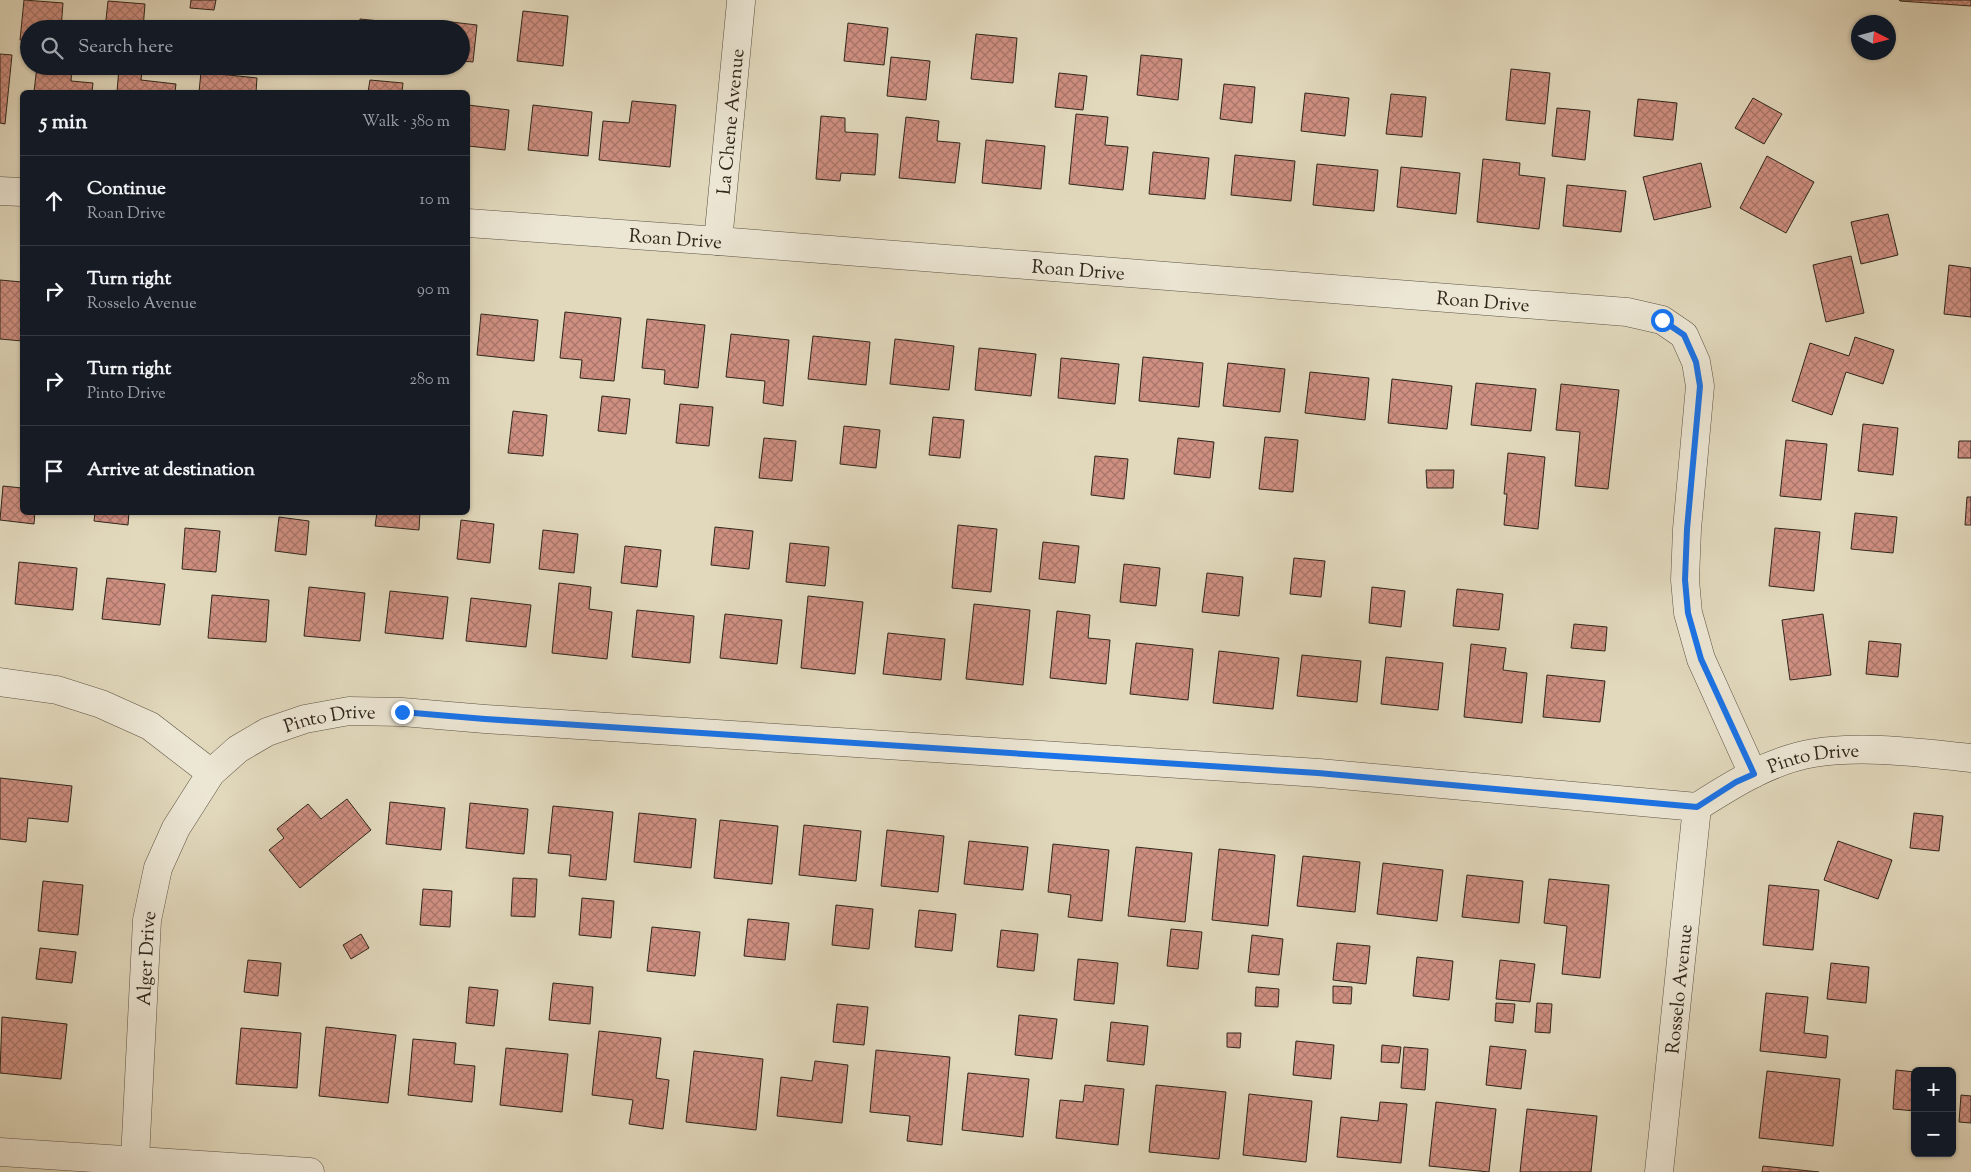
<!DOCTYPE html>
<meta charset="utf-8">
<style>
:root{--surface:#171b24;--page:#20242c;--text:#f1f3f6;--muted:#9ea1a6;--line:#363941}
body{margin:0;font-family:"Sorts Mill Goudy",serif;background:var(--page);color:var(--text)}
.controls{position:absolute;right:15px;bottom:15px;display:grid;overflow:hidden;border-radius:8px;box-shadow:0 1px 4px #0004}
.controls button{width:45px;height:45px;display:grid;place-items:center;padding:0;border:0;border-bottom:1px solid var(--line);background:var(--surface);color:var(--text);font:25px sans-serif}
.compass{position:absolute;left:1851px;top:15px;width:45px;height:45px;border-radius:50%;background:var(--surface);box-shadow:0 1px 4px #0004;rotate:96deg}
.stop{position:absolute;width:15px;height:15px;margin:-11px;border:4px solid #1a73e8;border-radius:50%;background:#fff}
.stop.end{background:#1a73e8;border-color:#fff;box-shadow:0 1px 5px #0008}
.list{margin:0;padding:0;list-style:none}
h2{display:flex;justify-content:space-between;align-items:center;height:65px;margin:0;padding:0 20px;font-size:21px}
h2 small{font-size:16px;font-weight:400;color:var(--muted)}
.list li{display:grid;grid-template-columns:32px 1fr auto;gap:15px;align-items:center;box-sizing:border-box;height:90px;padding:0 20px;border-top:1px solid var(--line)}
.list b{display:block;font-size:19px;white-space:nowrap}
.list p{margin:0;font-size:16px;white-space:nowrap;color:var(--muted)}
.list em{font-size:16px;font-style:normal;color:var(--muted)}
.icon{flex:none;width:28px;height:28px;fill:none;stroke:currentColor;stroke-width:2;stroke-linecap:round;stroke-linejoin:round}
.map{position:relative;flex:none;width:1971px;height:1172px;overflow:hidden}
.search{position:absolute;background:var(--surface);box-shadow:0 1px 4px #0004;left:20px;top:20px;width:450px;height:55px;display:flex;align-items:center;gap:12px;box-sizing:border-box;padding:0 18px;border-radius:28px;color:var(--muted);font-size:19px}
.panel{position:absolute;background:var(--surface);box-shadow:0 1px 4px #0004;left:20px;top:90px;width:450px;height:425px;border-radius:8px}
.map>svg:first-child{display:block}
</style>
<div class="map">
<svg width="1971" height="1172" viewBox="0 0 1971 1172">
<defs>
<pattern id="building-cross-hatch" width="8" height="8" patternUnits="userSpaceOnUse" patternTransform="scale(1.25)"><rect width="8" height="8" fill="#cf8f81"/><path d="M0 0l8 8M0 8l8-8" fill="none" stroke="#a87569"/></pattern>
</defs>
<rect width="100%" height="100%" fill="#e2d9bd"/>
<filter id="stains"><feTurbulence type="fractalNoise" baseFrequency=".004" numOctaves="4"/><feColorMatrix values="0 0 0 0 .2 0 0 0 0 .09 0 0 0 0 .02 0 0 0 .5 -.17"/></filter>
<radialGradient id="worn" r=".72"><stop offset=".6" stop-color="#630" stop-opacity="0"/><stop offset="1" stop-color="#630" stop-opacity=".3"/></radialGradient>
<path fill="url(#building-cross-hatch)" stroke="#2f261b" d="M24 0 63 3 61 29H29V41L20 40Z
M191 0H216L214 10 190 8Z
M1899 0H1971V6L1900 1Z
M108 1 145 4 143 29H105Z
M523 11 568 16 563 66 517 61Z
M360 19 390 22 389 29H359Z
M443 21 477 25 473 62 461 61V29H442Z
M848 23 888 28 884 65 844 61Z
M976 34 1017 38 1013 83 971 79Z
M0 54 12 55 5 124 0 123Z
M1141 55 1182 59 1178 100 1137 95Z
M891 57 930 61 926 100 887 96Z
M37 66H72L71 81 93 83 92 92H34Z
M119 68 142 70 141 80 176 84 175 92H117Z
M1511 69 1550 73 1545 124 1506 120Z
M201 72 257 78 256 92H199Z
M1059 73 1087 76 1083 110 1055 107Z
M370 80 403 83 402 92H368Z
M1224 84 1255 87 1252 123 1220 119Z
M1305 93 1349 98 1345 136 1301 131Z
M1391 94 1426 97 1422 137 1386 134Z
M1753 98 1782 114 1764 144 1735 128Z
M1638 99 1677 103 1673 140 1634 136Z
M632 101 676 105 670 167 599 160 603 121 629 123Z
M468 105 509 110 505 150 468 146Z
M533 105 592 112 588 156 528 150Z
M1557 108 1590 111 1585 160 1552 156Z
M1076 114 1108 117 1105 145 1128 147 1123 190 1069 184Z
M821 116 845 118V132L878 134 875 175 841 173 840 181 816 179Z
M906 117 939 121 937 141 960 143 955 183 899 178Z
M986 140 1045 146 1041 189 982 183Z
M1153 152 1209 158 1205 199 1149 194Z
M1235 155 1295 161 1291 201 1231 195Z
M1767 156 1814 182 1786 233 1740 208Z
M1483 159 1520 163 1519 175 1545 178 1539 229 1477 222Z
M1701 163 1711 207 1654 220 1643 177Z
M1317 164 1378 170 1374 211 1313 205Z
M1401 167 1460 173 1456 214 1397 207Z
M1567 185 1626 191 1621 232 1563 226Z
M1888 214 1898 255 1861 264 1851 222Z
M1851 256 1864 313 1826 322 1813 265Z
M1949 265 1971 268V317L1944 314Z
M0 280 22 282V341L0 339Z
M565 312 621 318 614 381 580 378 582 360 560 358Z
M481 314 538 320 534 361 477 355Z
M647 319 705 325 698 388 664 384 665 370 642 368Z
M731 334 789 340 783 406 763 403 765 381 726 377Z
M813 336 870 342 866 385 808 379Z
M1855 337 1894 350 1883 384 1846 372 1832 415 1792 401 1810 343 1849 356Z
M895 339 954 346 949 390 890 384Z
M979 348 1036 354 1031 396 975 390Z
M1143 357 1203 363 1199 407 1139 401Z
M1061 358 1119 364 1115 404 1058 398Z
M1228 363 1285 369 1280 412 1223 406Z
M1310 372 1369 378 1365 420 1305 413Z
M1392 379 1452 386 1447 429 1388 423Z
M1476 383 1536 389 1531 431 1471 425Z
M1561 384 1619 390 1608 489 1575 486 1580 432 1556 430Z
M602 396 630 399 626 434 598 431Z
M680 404 713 407 709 446 676 443Z
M513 411 547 415 543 456 508 453Z
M933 417 964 420 960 458 929 455Z
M1863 424 1898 428 1893 475 1858 471Z
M844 426 880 430 876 468 840 464Z
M1265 437 1298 440 1293 492 1259 489Z
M764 438 796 441 792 481 759 478Z
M1178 438 1214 442 1210 478 1174 474Z
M1786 440 1827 444 1821 500 1780 496Z
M1959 441H1971V458H1958Z
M1508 453 1545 457 1538 529 1504 525 1507 494H1504Z
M1095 456 1128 459 1124 499 1091 495Z
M1426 470H1454L1453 488H1427Z
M3 486 22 488V512H35L34 524 0 520Z
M1967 497H1971V525H1965Z
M95 512H129L128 525 94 521Z
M377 512H420L419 530 375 526Z
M1855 513 1897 517 1893 553 1851 549Z
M279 517 309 521 306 555 275 551Z
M461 520 494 524 490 563 457 559Z
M958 525 997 529 991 592 952 588Z
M715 527 753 531 749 569 711 565Z
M185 528 220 531 216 572 182 569Z
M1775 528 1820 532 1814 591 1769 586Z
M543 530 578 534 574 573 539 569Z
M1043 542 1079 546 1075 583 1039 579Z
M790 543 829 547 825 586 786 582Z
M625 546 661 550 657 587 621 583Z
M1294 558 1325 561 1321 597 1290 594Z
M19 562 77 568 73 610 15 604Z
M1124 564 1160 568 1156 606 1120 602Z
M1207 573 1243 577 1239 616 1202 612Z
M107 578 165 584 160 625 102 619Z
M559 583 591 587 589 609 612 612 607 659 552 653Z
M309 587 365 593 360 641 304 636Z
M1372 587 1405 591 1401 627 1369 623Z
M1457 589 1503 594 1499 630 1453 626Z
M390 591 448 597 443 639 385 633Z
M212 595 269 600 266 642 208 638Z
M808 596 863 602 855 674 801 668Z
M471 598 531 605 526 647 466 641Z
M974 604 1030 610 1023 685 966 679Z
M637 610 694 616 690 663 632 657Z
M1057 611 1090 615 1088 638 1110 640 1106 684 1050 678Z
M725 614 782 620 777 664 720 658Z
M1823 614 1831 675 1790 680 1782 620Z
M1574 624 1607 627 1605 651 1571 648Z
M888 633 945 639 941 680 883 674Z
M1869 641 1901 644 1898 677 1866 674Z
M1136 643 1193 649 1188 700 1130 694Z
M1471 644 1506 648 1503 670 1527 673 1522 723 1464 717Z
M1219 651 1279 658 1273 709 1213 703Z
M1302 655 1361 661 1357 702 1297 696Z
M1386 657 1443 663 1438 710 1381 704Z
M1547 675 1605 681 1600 722 1543 717Z
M0 778 72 786 68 822 28 818 26 842 0 839Z
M347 799 371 830 300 888 269 850 284 838 277 829 308 804 321 819Z
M390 802 445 808 441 850 386 844Z
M470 803 528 809 524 854 466 848Z
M553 806 613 812 606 880 569 876 571 855 548 853Z
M639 813 696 819 691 868 634 862Z
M1914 813 1943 816 1939 851 1910 848Z
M720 820 778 826 772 884 714 878Z
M804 825 861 831 856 881 799 875Z
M887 830 944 836 938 892 881 886Z
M969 841 1028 847 1023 890 964 884Z
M1838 841 1892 860 1878 899 1824 880Z
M1053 844 1109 850 1102 921 1068 917 1071 895 1048 892Z
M1136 847 1192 853 1185 922 1128 916Z
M1219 849 1275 855 1268 926 1212 920Z
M1303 856 1360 862 1355 912 1297 906Z
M1383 863 1443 870 1437 921 1377 914Z
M1467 875 1523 881 1519 923 1462 917Z
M513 878 537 879 535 917 511 916Z
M1549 879 1609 885 1600 978 1562 974 1567 926 1544 923Z
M43 881 83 885 78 935 38 931Z
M1769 885 1819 890 1813 950 1763 945Z
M423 889 452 891 450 927 420 925Z
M582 898 614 901 611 938 579 935Z
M836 905 873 909 869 949 832 945Z
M919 910 956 914 952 951 915 947Z
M748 919 789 923 785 960 744 956Z
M652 927 700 932 695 976 647 971Z
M1171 929 1202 932 1198 969 1167 966Z
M1001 930 1038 934 1034 971 997 967Z
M361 934 369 948 351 959 343 945Z
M1252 935 1283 939 1279 975 1248 972Z
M1337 943 1370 946 1366 984 1333 980Z
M40 948 76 952 72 983 36 979Z
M1417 957 1453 961 1449 1000 1413 996Z
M1078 959 1118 963 1114 1004 1074 1000Z
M248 960 281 963 278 996 244 992Z
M1500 960 1535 964 1530 1002 1496 999Z
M1831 963 1869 967 1866 1003 1827 999Z
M553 983 593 987 590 1024 549 1020Z
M1333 986 1352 987 1351 1004 1333 1003Z
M469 987 498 990 494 1026 466 1023Z
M1256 987 1279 989 1278 1007 1255 1006Z
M1766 993 1808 997 1804 1033 1828 1036 1826 1058 1760 1051Z
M1496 1003 1515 1004 1513 1023 1495 1021Z
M1537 1003 1552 1004 1550 1033 1535 1032Z
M837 1004 868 1007 864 1045 833 1042Z
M1019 1015 1057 1019 1052 1059 1015 1055Z
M2 1017 67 1024 61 1079 0 1073Z
M1111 1022 1148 1026 1144 1065 1107 1061Z
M326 1027 396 1035 388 1103 319 1096Z
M241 1028 301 1033 297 1088 236 1084Z
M599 1031 661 1038 656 1078 669 1080 663 1129 629 1124 633 1100 592 1095Z
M1227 1033H1241L1240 1048 1227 1047Z
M413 1039 456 1043 454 1064 475 1066 472 1102 408 1095Z
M1296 1041 1334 1045 1331 1079 1293 1075Z
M1382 1045 1401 1047 1399 1063 1381 1062Z
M1490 1046 1526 1050 1521 1089 1486 1085Z
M1404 1047 1428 1049 1425 1090 1401 1088Z
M506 1048 568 1054 562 1112 500 1105Z
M876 1050 950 1057 942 1145 907 1141 910 1116 870 1112Z
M694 1051 763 1059 756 1130 686 1122Z
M815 1061 848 1065 842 1123 777 1116 781 1077 812 1081Z
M1896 1070 1915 1072V1111L1893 1109Z
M1767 1071 1840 1079 1833 1146 1759 1138Z
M968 1073 1029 1079 1023 1137 962 1130Z
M1085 1085 1124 1089 1118 1145 1056 1138 1060 1100 1083 1102Z
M1156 1085 1226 1092 1219 1159 1149 1152Z
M1249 1094 1312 1101 1306 1162 1243 1155Z
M1961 1095 1971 1096V1123L1959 1122Z
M1380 1102 1407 1104 1401 1163 1337 1157 1341 1117 1378 1121Z
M1436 1102 1496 1109 1489 1172 1429 1166Z
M1527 1109 1597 1116 1591 1172H1520Z
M1763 1166 1819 1172H1762Z"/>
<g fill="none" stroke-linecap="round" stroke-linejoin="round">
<g stroke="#5c5344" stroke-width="29">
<g id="minor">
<path d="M0 191 22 192"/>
<path id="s1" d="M468 223 718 241 1627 312 1662 320 1684 335 1696 362 1700 386 1687 529 1685 580 1688 613 1701 659 1753 774"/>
<path id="s2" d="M718 241 741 2"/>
<path d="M0 682 57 690 101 704 150 726 211 773"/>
<path d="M0 1152 310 1172"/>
<path id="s3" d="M135 1159 147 920 158 868 176 828 211 773 238 749 267 732 305 719 349 711 402 712 485 719 1319 773 1697 807C1733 784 1771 760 1814 753 1866 745 1920 753 1971 758"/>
<path id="s4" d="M1659 1172 1697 807"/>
</g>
</g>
<use href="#minor" stroke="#ece6d4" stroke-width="28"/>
</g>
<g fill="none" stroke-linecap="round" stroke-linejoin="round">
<path stroke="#1a73e8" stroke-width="6" d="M402 712 485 719 1318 773 1697 807 1736 782 1754 774 1701 659 1688 613 1685 580 1687 529 1700 386 1696 362 1684 335 1662 320"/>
</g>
<g text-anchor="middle" stroke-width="5" stroke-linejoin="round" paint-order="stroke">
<g font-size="19" fill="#2f261b" stroke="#ece6d4">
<text dy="7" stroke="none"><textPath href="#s2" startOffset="120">La Chene Avenue</textPath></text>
<text dy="7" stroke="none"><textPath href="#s1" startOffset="208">Roan Drive</textPath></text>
<text dy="7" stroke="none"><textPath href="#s1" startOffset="612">Roan Drive</textPath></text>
<text dy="7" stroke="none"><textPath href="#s1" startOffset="1018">Roan Drive</textPath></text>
<text dy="7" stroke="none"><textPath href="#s3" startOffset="536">Pinto Drive</textPath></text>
<text dy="7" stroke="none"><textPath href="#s3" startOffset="2036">Pinto Drive</textPath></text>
<text dy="7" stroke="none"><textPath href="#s3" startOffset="201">Alger Drive</textPath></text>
<text dy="7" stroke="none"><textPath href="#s4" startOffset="184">Rosselo Avenue</textPath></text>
</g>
</g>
<rect width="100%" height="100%" filter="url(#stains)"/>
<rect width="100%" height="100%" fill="url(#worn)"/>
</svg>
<div class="controls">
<button>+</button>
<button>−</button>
</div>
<svg class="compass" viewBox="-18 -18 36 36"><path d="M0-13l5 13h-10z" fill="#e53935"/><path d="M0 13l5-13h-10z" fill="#9ea1a6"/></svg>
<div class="stop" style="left:1662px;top:320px"></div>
<div class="stop end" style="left:402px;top:712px"></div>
<div class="search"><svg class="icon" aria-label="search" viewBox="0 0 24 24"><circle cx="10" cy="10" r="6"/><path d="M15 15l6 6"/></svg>Search here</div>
<section class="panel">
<h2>5 min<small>Walk · 380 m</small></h2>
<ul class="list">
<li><svg class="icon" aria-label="ahead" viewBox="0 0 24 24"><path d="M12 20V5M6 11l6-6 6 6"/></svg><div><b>Continue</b><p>Roan Drive</p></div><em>10 m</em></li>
<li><svg class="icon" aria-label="right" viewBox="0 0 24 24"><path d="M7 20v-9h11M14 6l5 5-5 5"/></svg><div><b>Turn right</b><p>Rosselo Avenue</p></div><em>90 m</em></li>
<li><svg class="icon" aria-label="right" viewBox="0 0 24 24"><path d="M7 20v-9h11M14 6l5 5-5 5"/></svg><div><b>Turn right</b><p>Pinto Drive</p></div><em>280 m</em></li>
<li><svg class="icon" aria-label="arrive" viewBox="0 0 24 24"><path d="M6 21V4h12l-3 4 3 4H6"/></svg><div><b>Arrive at destination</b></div></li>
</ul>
</section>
</div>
